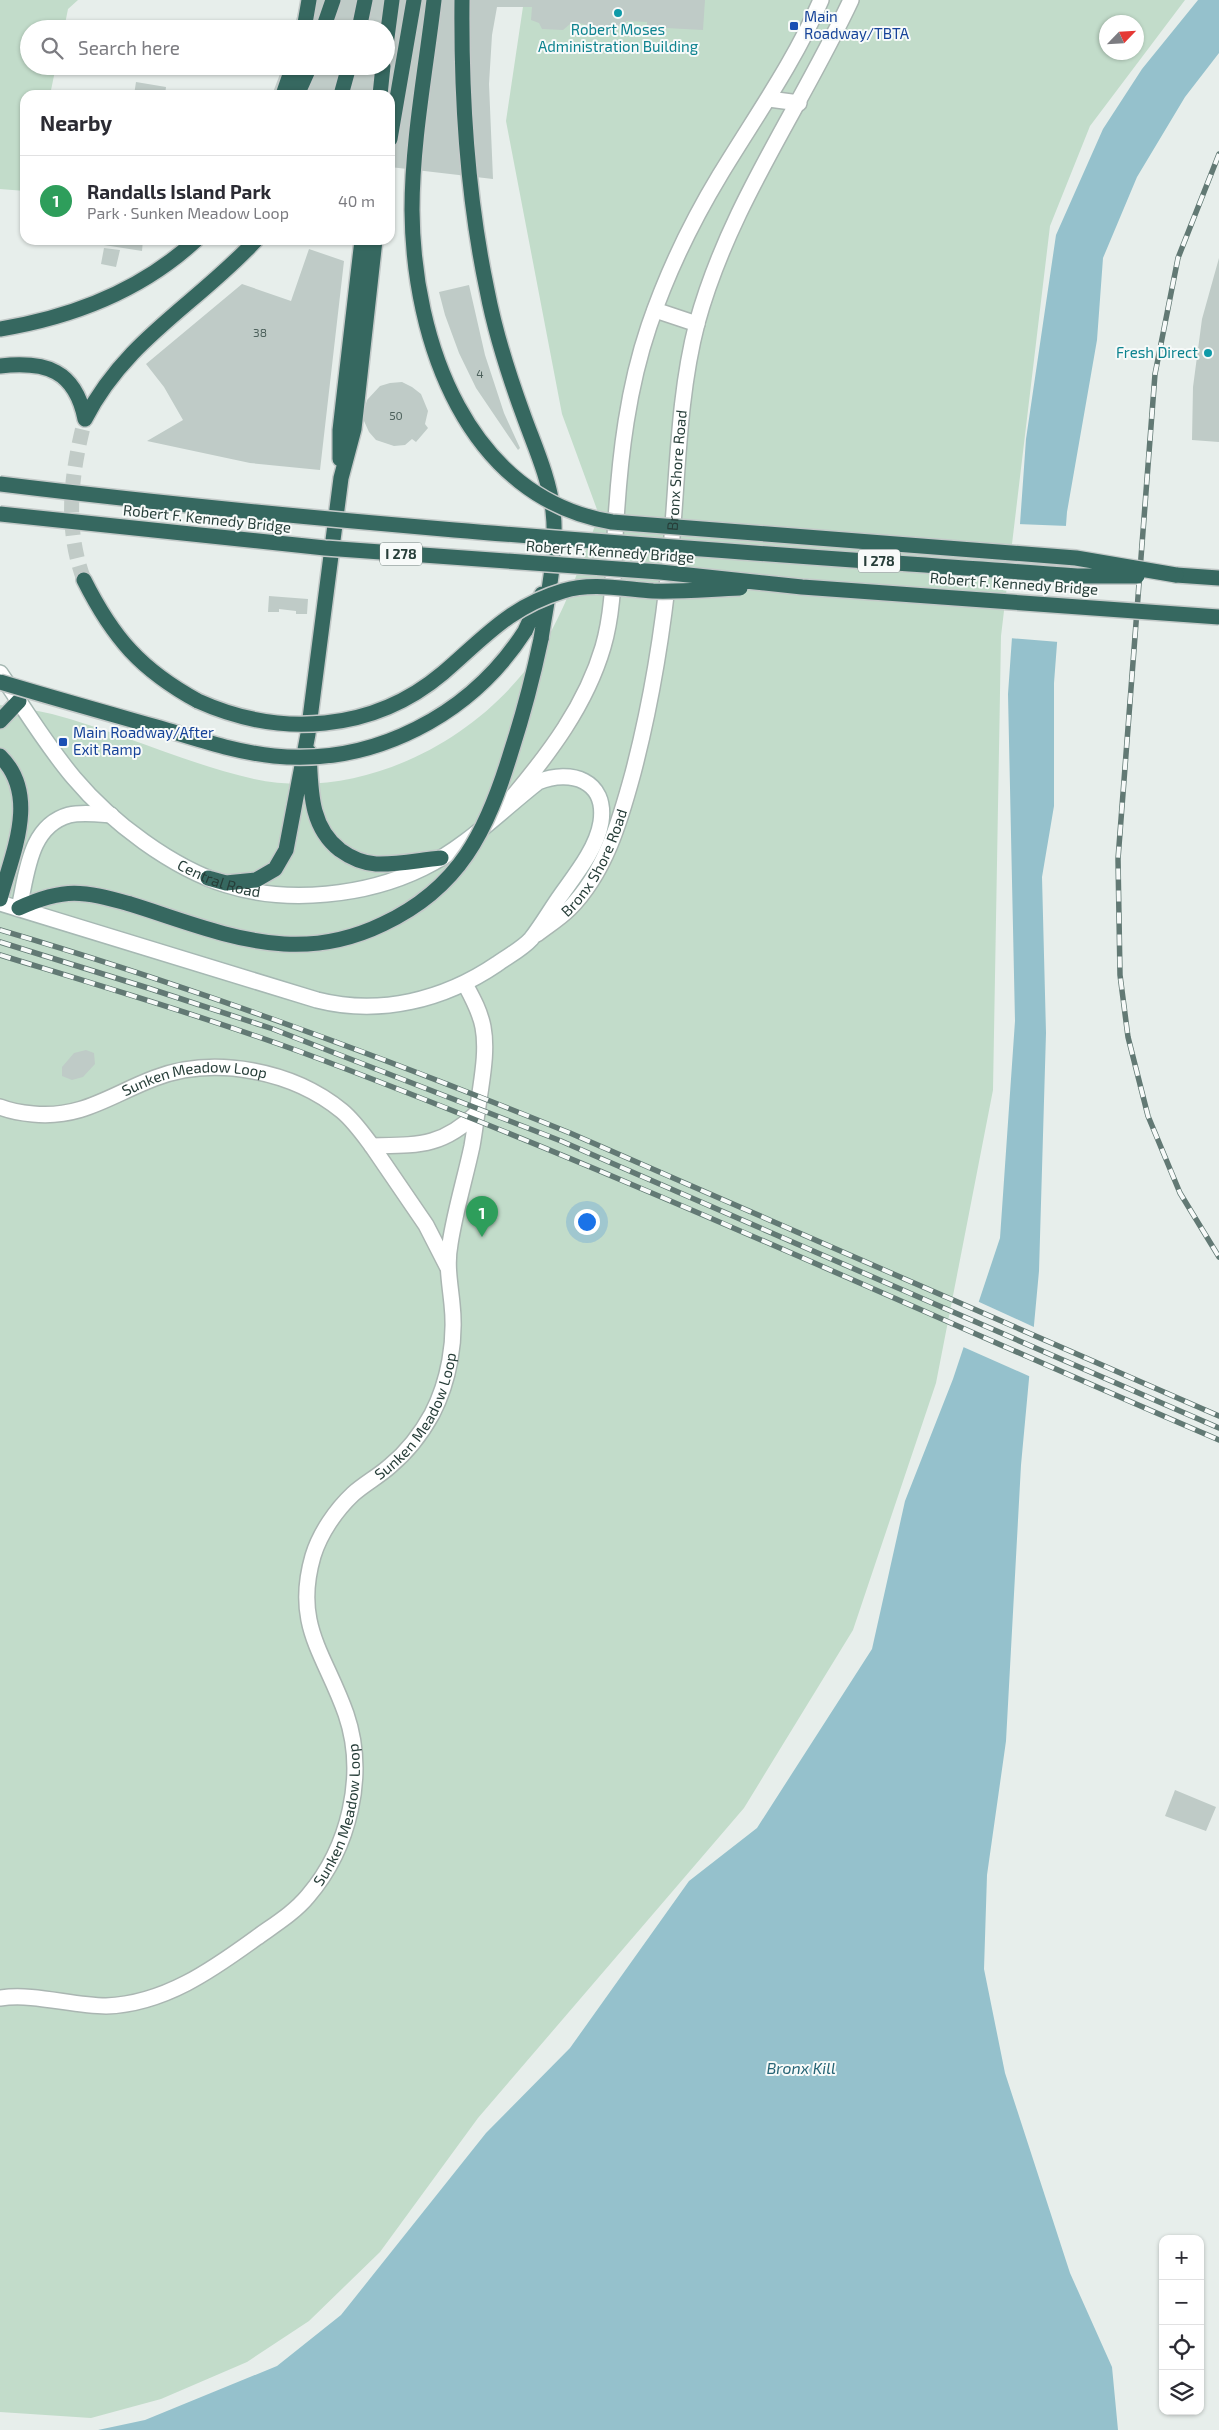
<!DOCTYPE html>
<meta charset="utf-8">
<style>
:root{--surface:#fff;--page:#f2f2f3;--text:#2b2b33;--muted:#7c7c81;--line:#e1e1e2;--accent:#7e594e}
body{margin:0;font-family:"Exo 2",sans-serif;background:var(--page);color:var(--text)}
.controls{position:absolute;right:15px;bottom:15px;display:grid;overflow:hidden;border-radius:10px;box-shadow:0 1px 4px #0004}
.controls button{width:45px;height:45px;display:grid;place-items:center;padding:0;border:0;border-bottom:1px solid var(--line);background:var(--surface);color:var(--text);font:25px sans-serif}
.compass{position:absolute;left:1099px;top:15px;width:45px;height:45px;border-radius:50%;background:var(--surface);box-shadow:0 1px 4px #0004;rotate:65deg}
.you{position:absolute;left:586px;top:1221px;width:18px;height:18px;margin:-12px;border:4px solid #fff;border-radius:50%;background:#1a73e8;box-shadow:0 0 0 8px #1a73e833}
.badge{display:grid;place-items:center;width:32px;height:32px;border-radius:50%;background:var(--accent);color:#fff;font-size:16px;font-weight:700}
.pin{position:absolute;translate:-50% -41px;filter:drop-shadow(0 1px 2px #0008)}
.pin::after{content:'';position:absolute;top:26px;width:18px;height:15px;background:inherit;clip-path:polygon(0 0,100% 0,50% 100%)}
.list{margin:0;padding:0;list-style:none}
h2{display:flex;justify-content:space-between;align-items:center;height:65px;margin:0;padding:0 20px;font-size:21px}
h2 small{font-size:16px;font-weight:400;color:var(--muted)}
.list li{display:grid;grid-template-columns:32px 1fr auto;gap:15px;align-items:center;box-sizing:border-box;height:90px;padding:0 20px;border-top:1px solid var(--line)}
.list b{display:block;font-size:19px;white-space:nowrap}
.list p{margin:0;font-size:16px;white-space:nowrap;color:var(--muted)}
.list em{font-size:16px;font-style:normal;color:var(--muted)}
.icon{flex:none;width:28px;height:28px;fill:none;stroke:currentColor;stroke-width:2;stroke-linecap:round;stroke-linejoin:round}
.map{position:relative;flex:none;width:1219px;height:2430px;overflow:hidden}
.search{position:absolute;background:var(--surface);box-shadow:0 1px 4px #0004;left:20px;top:20px;width:375px;height:55px;display:flex;align-items:center;gap:12px;box-sizing:border-box;padding:0 18px;border-radius:28px;color:var(--muted);font-size:19px}
.panel{position:absolute;background:var(--surface);box-shadow:0 1px 4px #0004;left:20px;top:90px;width:375px;height:155px;border-radius:15px}
.map>svg:first-child{display:block}
</style>
<div class="map">
<svg width="1219" height="2430" viewBox="0 0 1219 2430">
<rect width="100%" height="100%" fill="#e7eeeb"/>
<path fill="#c2dcca" fill-rule="evenodd" d="M0 0H78L68 9 64 29H29V66H56L50 95H25V191L0 189Z
M524 0H1185L1090 126 1050 226 1001 636 993 1090 936 1383 853 1630 744 1808 478 2118 380 2252 309 2321 247 2362 161 2399 91 2418 0 2412V705C17 708 35 710 52 714 120 732 184 763 254 779 361 802 479 741 538 653 566 611 581 562 599 515L562 414 506 121ZM1106 22H1136V52H1106Z"/>
<path fill="#95c1cc" d="M1198 0H1219V53L1185 97 1137 177 1103 258 1097 340 1067 512 1054 683V806L1042 877 1046 1033 1039 1271 1021 1465 1006 1741 987 1875 984 1969 1005 2073 1070 2273 1112 2367 1118 2430H98L145 2420 277 2366 341 2315 486 2133 570 2048 689 1881 757 1828 872 1649 905 1501 953 1379 1000 1238 1015 1021 1008 694 1026 439 1056 235 1103 129 1142 69Z"/>
<path fill="#e7eeeb" d="M1017 524 1068 526 1059 642 1009 638Z
M977 1301 1036 1328 1031 1377 961 1346Z"/>
<path fill="#bfcbc7" d="M301 0H705L703 30 647 27V22L626 21V25L619 26 614 33 593 31 587 25 579 23 570 24 563 30 542 29 539 23 531 20 532 7H497L492 35 489 84 493 179 390 167V95H272L283 66H386V29H294Z
M136 82 166 87 165 95H134Z
M105 240H143L142 251 104 245Z
M104 248 120 250 116 267 101 264Z
M309 249 344 261 320 470 250 463 147 441 183 420 164 387 146 364 242 284 291 301Z
M1219 258V442L1192 440 1193 387 1202 319Z
M469 285 485 355 504 413 520 448 518 450 476 388 459 353 445 315 439 292Z
M402 382 412 387 421 394 428 411 425 424 428 428 416 442 412 439 405 445 394 446 376 440 369 432 364 421V410L367 400 380 386 390 383Z
M269 596 308 599 307 614H296V611L279 609V612H268Z
M86 1050 94 1053 95 1064 83 1077 72 1080 62 1076V1067L74 1053Z
M1175 1790 1216 1807 1206 1831 1165 1816Z"/>
<g fill="none" stroke-linecap="round" stroke-linejoin="round">
<path stroke="#c1cbc7" stroke-width="15" stroke-dasharray="15 8" stroke-linecap="butt" d="M84 580C64 527 71 474 85 419"/>
<g stroke="#aab6b2" stroke-width="18">
<g id="street">
<path d="M769 99 799 103"/>
<path d="M655 310 697 324"/>
<path d="M510 800C549 754 586 705 603 647 615 606 613 561 616 520 620 454 628 388 649 326 667 273 691 223 720 175 755 117 794 63 821 0"/>
<path id="s1" d="M537 934C547 926 559 919 569 909 605 873 620 821 633 773 651 704 663 631 670 559 678 481 677 400 697 323 729 206 800 109 851 0"/>
<path id="s2" d="M0 1107C10 1111 22 1113 33 1114 82 1119 112 1094 155 1078 215 1055 293 1071 342 1111 354 1121 363 1134 372 1146 418 1145 442 1147 477 1113"/>
<path d="M372 1146 426 1225 447 1266"/>
<path id="s3" d="M0 1998C36 1993 71 2006 106 2006 164 2004 212 1970 256 1938 274 1925 294 1913 308 1896 349 1848 367 1775 346 1714 325 1654 293 1625 313 1556 320 1533 336 1510 353 1494 364 1484 379 1476 390 1466 407 1452 421 1434 432 1414 449 1381 456 1341 452 1304 450 1283 446 1265 450 1244 455 1211 465 1179 472 1146 475 1129 477 1111 480 1093 483 1072 487 1048 483 1027 480 1011 472 997 465 984"/>
</g>
</g>
<g stroke="#a6b8b3" stroke-width="18">
<g id="secondary">
<path id="s4" d="M0 673C24 708 46 745 74 778 111 822 172 868 227 885 288 904 366 896 423 868 466 847 501 811 538 782 571 769 607 780 601 822 597 848 576 874 561 895 551 909 542 925 531 939 522 949 508 956 497 964 444 1000 380 1016 317 1000L0 903"/>
<path d="M19 908C27 874 29 826 69 815 82 812 98 814 111 815"/>
</g>
</g>
<g stroke="#c3c9c8" stroke-width="18">
<path id="highway" d="M462 0C461 97 467 195 487 290 495 332 508 373 523 414 534 445 549 477 553 511 558 553 547 598 541 639
M304 29 309 0
M323 29 333 0
M359 29 365 0
M386 45 392 0
M283 95 293 66
M297 95 310 66
M341 95 349 66
M380 95 383 66
M390 139 414 0
M0 329C73 317 141 291 196 240
M0 366C46 361 75 370 85 419
M85 419C126 339 197 304 256 240
M340 459V430L362 240
M1176 575 1219 578
M84 580C113 638 141 670 198 701
M525 631 542 594
M0 721 19 701
M309 752C311 788 309 826 340 850 351 858 362 863 376 864 397 865 419 860 441 858
M0 756C40 795 12 854 0 899
M208 878 226 883 256 880 275 869 286 850 308 734 341 478 354 429 375 240
M19 908C65 887 83 891 130 904"/>
</g>
<use href="#street" stroke="#fff" stroke-width="15"/>
<use href="#secondary" stroke="#fff" stroke-width="15"/>
<use href="#highway" stroke="#366860" stroke-width="15"/>
<g stroke="#627974" stroke-width="5.5">
<path id="rail" d="M1219 154 1178 258 1155 374 1118 859 1120 975 1128 1037 1148 1116 1180 1193 1219 1257
M0 930C194 987 383 1057 570 1133L1219 1416
M0 942 148 988 273 1029 561 1141 1219 1428
M0 955C101 986 202 1016 301 1052 612 1168 914 1309 1219 1440"/>
</g>
<use href="#rail" stroke="#f7faf9" stroke-width="4" stroke-dasharray="11" stroke-linecap="butt"/>
<g stroke="#c3c9c8" stroke-width="18" stroke-linecap="butt">
<path id="highway-bridge" d="M434 0C426 68 412 142 412 210 413 341 467 498 612 522L1076 558 1176 575
M0 484C358 528 718 550 1077 576H1137
M0 514 325 548 660 572 802 587 1219 617
M0 682C53 698 107 713 160 728 197 739 235 752 274 756 374 766 471 715 525 631
M198 701C280 738 373 732 443 673 484 638 509 607 563 591 592 582 623 589 653 591 682 592 711 589 740 588
M130 904C179 919 232 941 284 944 318 946 352 939 383 924 460 888 487 831 511 752 523 715 533 677 541 639"/>
</g>
<use href="#highway-bridge" stroke="#366860" stroke-width="15"/>
</g>
<g fill="#0f9aa8" stroke="#f7faf9" stroke-width="2">
<circle cx="618" cy="13" r="5"/>
<circle cx="1208" cy="353" r="5"/>
</g>
<g fill="#1a4fb4" stroke="#f7faf9" stroke-width="2">
<rect x="789" y="21" width="10" height="10" rx="2.5"/>
<rect x="58" y="737" width="10" height="10" rx="2.5"/>
</g>
<g text-anchor="middle" stroke-width="4" stroke-linejoin="round" paint-order="stroke">
<g font-size="12" fill="#4d615c">
<text x="260" y="337">38</text>
<text x="480" y="378">4</text>
<text x="396" y="420">50</text>
</g>
<g fill="#f7faf9" stroke="#657673" stroke-width="1">
<rect x="380" y="542.5" width="42" height="23" rx="4"/>
<rect x="858" y="549.5" width="42" height="23" rx="4"/>
</g>
<g font-size="14" font-weight="bold" fill="#273e39">
<text x="401" y="559">I 278</text>
<text x="879" y="566">I 278</text>
</g>
<g font-size="15" fill="#164399" stroke="#f7faf9" text-anchor="start">
<text x="804" y="22">Main<tspan x="804" dy="17">Roadway/TBTA</tspan></text>
<text x="73" y="738">Main Roadway/After<tspan x="73" dy="17">Exit Ramp</tspan></text>
</g>
<g font-size="15" fill="#0d838f" stroke="#f7faf9">
<text x="618" y="35">Robert Moses<tspan x="618" dy="17">Administration Building</tspan></text>
<text x="1198" y="358" text-anchor="end">Fresh Direct</text>
</g>
<g font-size="15" fill="#273e39" stroke="#f7faf9">
<text dy="5" stroke="none"><textPath href="#s1" startOffset="499">Bronx Shore Road</textPath></text>
<text transform="translate(207 519) rotate(6)" y="5">Robert F. Kennedy Bridge</text>
<text transform="translate(610 552) rotate(4)" y="5">Robert F. Kennedy Bridge</text>
<text transform="translate(1014 584) rotate(4)" y="5">Robert F. Kennedy Bridge</text>
<text dy="5" stroke="none"><textPath href="#s1" startOffset="94">Bronx Shore Road</textPath></text>
<text dy="5" stroke="none"><textPath href="#s4" startOffset="308">Central Road</textPath></text>
<text dy="5" stroke="none"><textPath href="#s2" startOffset="202">Sunken Meadow Loop</textPath></text>
<text dy="5" stroke="none"><textPath href="#s3" startOffset="879">Sunken Meadow Loop</textPath></text>
<text dy="5" stroke="none"><textPath href="#s3" startOffset="430">Sunken Meadow Loop</textPath></text>
</g>
<g font-size="16" font-style="italic" fill="#266475" stroke="#f7faf9">
<text x="801" y="2074">Bronx Kill</text>
</g>
</g>
</svg>
<div class="controls">
<button>+</button>
<button>−</button>
<button><svg class="icon" aria-label="locate" viewBox="0 0 24 24"><circle cx="12" cy="12" r="6"/><path d="M12 2v4M12 18v4M2 12h4M18 12h4"/></svg></button>
<button><svg class="icon" aria-label="layers" viewBox="0 0 24 24"><path d="M12 4l9 5-9 5-9-5zM3 14l9 5 9-5"/></svg></button>
</div>
<svg class="compass" viewBox="-18 -18 36 36"><path d="M0-13l5 13h-10z" fill="#e53935"/><path d="M0 13l5-13h-10z" fill="#7c7c81"/></svg>
<div class="you"></div>
<div class="pin badge" style="left:482px;top:1237px;background:#2e9e5b">1</div>
<div class="search"><svg class="icon" aria-label="search" viewBox="0 0 24 24"><circle cx="10" cy="10" r="6"/><path d="M15 15l6 6"/></svg>Search here</div>
<section class="panel">
<h2>Nearby<small></small></h2>
<ul class="list">
<li><span class="badge" style="background:#2e9e5b">1</span><div><b>Randalls Island Park</b><p>Park · Sunken Meadow Loop</p></div><em>40 m</em></li>
</ul>
</section>
</div>
